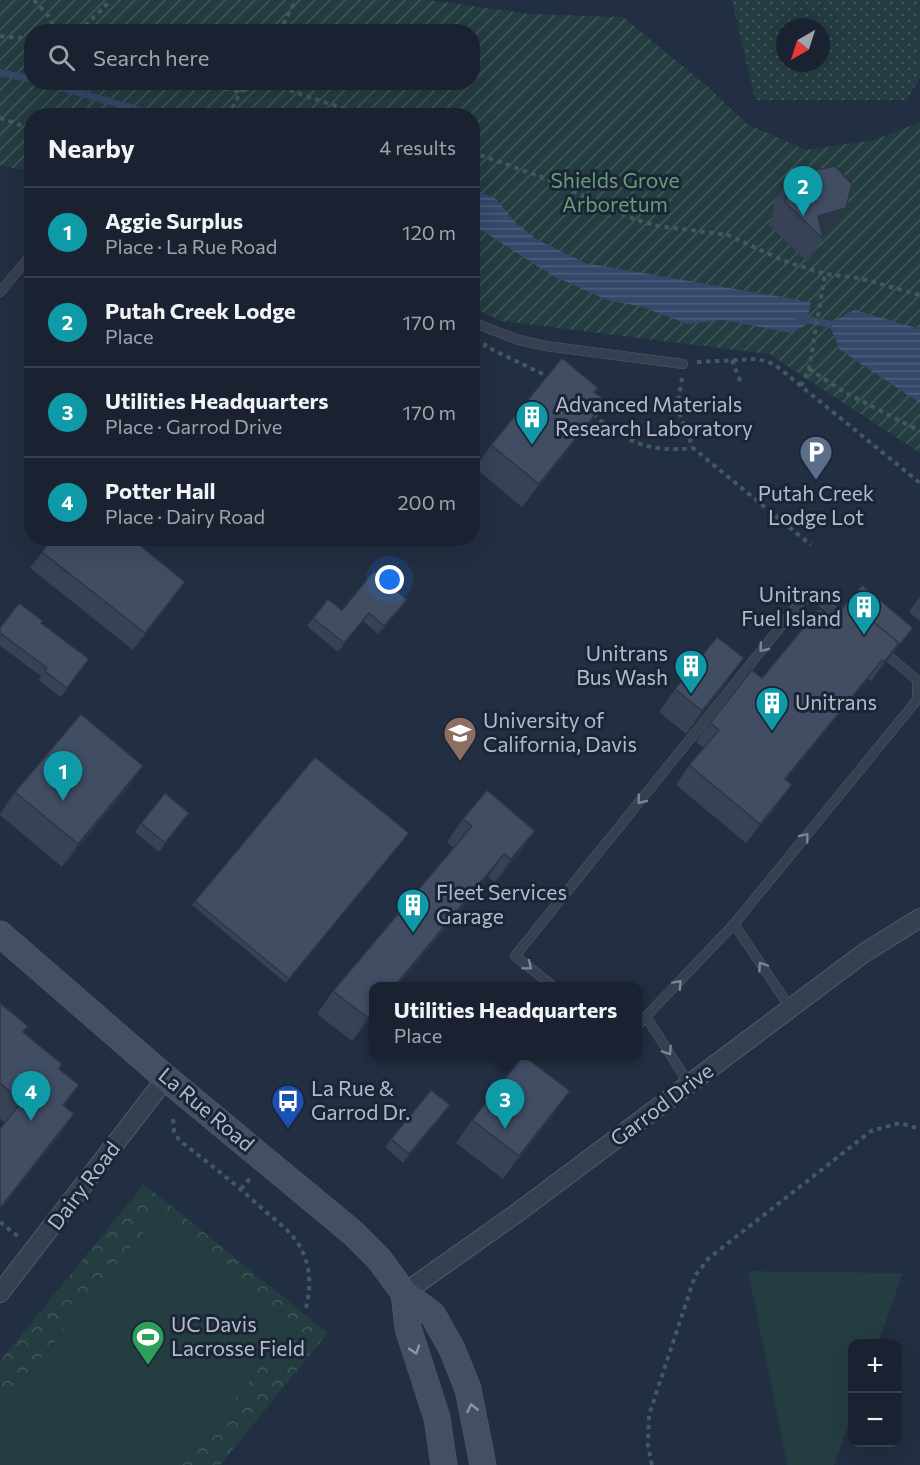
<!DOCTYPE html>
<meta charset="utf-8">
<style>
:root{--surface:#1a2231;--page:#232a39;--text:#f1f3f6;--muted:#9fa4ab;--line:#383f4d;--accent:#bca0f2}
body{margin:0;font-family:Commissioner,sans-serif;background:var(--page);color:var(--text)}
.controls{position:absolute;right:18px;bottom:18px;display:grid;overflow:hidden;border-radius:12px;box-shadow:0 6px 24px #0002}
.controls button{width:54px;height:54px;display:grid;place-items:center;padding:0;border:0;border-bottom:2px solid var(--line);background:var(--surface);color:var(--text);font:30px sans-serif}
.compass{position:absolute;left:776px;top:18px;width:54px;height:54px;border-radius:50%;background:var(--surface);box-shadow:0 6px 24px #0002;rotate:219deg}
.you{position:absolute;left:390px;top:580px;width:21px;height:21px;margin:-15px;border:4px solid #fff;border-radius:50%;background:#1a73e8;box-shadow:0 0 0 9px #1a73e833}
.badge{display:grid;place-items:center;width:39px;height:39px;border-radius:50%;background:var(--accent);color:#fff;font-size:20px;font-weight:700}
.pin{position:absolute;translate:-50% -50px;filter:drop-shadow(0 2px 3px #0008)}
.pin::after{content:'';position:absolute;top:32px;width:21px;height:18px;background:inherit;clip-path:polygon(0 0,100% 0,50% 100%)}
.popup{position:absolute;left:369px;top:982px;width:273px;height:78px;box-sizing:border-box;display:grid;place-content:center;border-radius:12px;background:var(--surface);filter:drop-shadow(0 2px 4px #0005);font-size:20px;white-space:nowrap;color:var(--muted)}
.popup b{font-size:22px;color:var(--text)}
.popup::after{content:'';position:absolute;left:50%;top:100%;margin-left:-12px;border:12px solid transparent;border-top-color:var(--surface)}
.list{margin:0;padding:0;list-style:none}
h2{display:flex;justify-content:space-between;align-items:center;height:78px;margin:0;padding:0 24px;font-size:26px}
h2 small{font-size:20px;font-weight:400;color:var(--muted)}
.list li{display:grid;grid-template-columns:39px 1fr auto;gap:18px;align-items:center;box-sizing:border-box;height:90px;padding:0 24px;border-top:2px solid var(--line)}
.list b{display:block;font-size:22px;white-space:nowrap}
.list p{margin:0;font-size:20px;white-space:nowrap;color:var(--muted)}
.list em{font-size:20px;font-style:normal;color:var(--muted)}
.icon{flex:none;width:33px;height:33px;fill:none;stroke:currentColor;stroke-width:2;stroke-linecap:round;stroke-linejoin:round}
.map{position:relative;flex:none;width:920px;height:1465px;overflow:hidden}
.search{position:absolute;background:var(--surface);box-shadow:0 6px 24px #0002;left:24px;top:24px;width:456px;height:66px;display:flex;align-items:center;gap:15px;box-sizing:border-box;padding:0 21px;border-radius:24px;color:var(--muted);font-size:22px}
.panel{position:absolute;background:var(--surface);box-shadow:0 6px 24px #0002;left:24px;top:108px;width:456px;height:438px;border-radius:24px}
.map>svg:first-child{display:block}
</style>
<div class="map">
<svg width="920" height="1465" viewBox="0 0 920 1465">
<defs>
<pattern id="grass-dots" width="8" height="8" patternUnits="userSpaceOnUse" patternTransform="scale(1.5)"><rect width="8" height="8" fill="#243d41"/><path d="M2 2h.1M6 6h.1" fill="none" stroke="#41575b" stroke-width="1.8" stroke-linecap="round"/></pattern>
<pattern id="park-crowns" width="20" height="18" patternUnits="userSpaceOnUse" patternTransform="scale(1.5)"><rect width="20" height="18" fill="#243d41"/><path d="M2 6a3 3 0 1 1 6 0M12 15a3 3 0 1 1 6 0" fill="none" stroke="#41575b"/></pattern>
<pattern id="garden-furrows" width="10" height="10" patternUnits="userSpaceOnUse" patternTransform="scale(1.5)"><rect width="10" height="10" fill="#243d41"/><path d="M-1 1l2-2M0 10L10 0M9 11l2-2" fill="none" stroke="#41575b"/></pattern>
<pattern id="water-rules" width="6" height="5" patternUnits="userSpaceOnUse" patternTransform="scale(1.5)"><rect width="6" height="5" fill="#344869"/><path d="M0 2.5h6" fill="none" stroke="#4f607d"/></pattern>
</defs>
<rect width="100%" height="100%" fill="#222e41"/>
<path fill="url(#grass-dots)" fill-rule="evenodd" d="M732 0H920V78L907 100H755ZM785 27H821V63H785Z"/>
<path fill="url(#park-crowns)" d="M144 1184 328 1333 220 1465H0V1361Z"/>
<path fill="url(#garden-furrows)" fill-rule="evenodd" d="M0 0H429L530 14 623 17 707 86 747 124 806 150 874 140 920 122V453L769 354 501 321 473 308 472 116H32L31 167 22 170 0 165ZM32 32H472V82H32Z"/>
<path fill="#243d41" d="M159 1213 296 1324 181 1465H3L0 1463V1408Z
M748 1271 903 1273 878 1343 852 1344V1414L834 1465H787Z"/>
<path fill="url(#water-rules)" d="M473 189 496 199 515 222 536 239 585 263 811 302 806 325 791 333 723 320 687 324 643 307 607 300 553 276 473 225Z
M854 310 920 329V403L840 350 829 324Z"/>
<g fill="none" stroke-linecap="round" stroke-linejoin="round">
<path stroke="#344869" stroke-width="7" d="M0 73 32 79
M43 82 159 116
M799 318 829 324"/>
<g stroke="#515b6b" stroke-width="10">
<path id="lane" d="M0 292 32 254
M472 322 519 340 546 346 683 364
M734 924 791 1009
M553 986 515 956 803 599H819L846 621
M647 1018 689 1084
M637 1026 734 924 917 700V680L880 649"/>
</g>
<g stroke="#515b6b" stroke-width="20">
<path id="street" d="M0 1293 166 1078
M404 1293 517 1213 864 953 920 918"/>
</g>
<g stroke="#515b6b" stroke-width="27">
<path id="secondary" d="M0 934 166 1078 353 1233 379 1259 404 1293 433 1315 452 1349 468 1389 483 1465
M404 1293 408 1328 437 1418 444 1465"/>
</g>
<path stroke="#425a5e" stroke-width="4" stroke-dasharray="4.5 4.5" stroke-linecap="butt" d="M34 0 51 19 54 32
M79 32 111 0
M279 32 296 0
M0 36 32 39
M199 82 240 92 261 82
M264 82 366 116
M228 116 246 82
M0 118 32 129
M472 152 547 179 634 219 658 226 728 235 784 261 825 274 859 278 920 295
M486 343 485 346 551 378
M732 360 741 383
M697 362 758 359 774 364 920 483
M809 369 846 393 920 431
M682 378 677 407 693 448 811 545
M801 386 809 369 825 274
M593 414C625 442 650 453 693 448
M173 1119 174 1132 180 1141C210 1164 239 1187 266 1212 278 1222 291 1232 299 1245 312 1267 311 1289 305 1312
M241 1189 252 1176
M0 1222 20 1238
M652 1465 648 1446 649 1415 695 1276 709 1258 871 1131 900 1123 920 1129"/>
<use href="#lane" stroke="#364050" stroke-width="9"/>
<use href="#street" stroke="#364050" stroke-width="18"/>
<use href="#secondary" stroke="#444e64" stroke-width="26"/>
</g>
<path fill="#374255" d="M792 175 830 231 822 233 823 239 807 262 769 225 776 198Z
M595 392 606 401 590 424 522 507 475 468 491 445Z
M42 552 174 598 133 650 30 568Z
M920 596V621L909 612Z
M401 609 378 634 363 621 338 652 307 626 313 618 342 610Z
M832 620 913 628 871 681 868 679 786 780 778 805 746 843 676 785 689 765 704 748 696 742 710 723Z
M41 623 89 659 61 697 38 680 41 676 0 646V628Z
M728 681 686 734 659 712 675 689Z
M143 766 127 789 62 867 0 815V814L15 792Z
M189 813 159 852 135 832 141 823Z
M463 819 535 831 519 854 495 882 488 877 397 987H373V1016L352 1041 317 1014 333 991 454 848 447 842Z
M409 833 286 983 192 905 195 901Z
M0 1003 28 1026 23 1032 59 1069 79 1085 64 1106 74 1114 58 1137 0 1210V1129L5 1123 0 1119Z
M444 1114 403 1163 385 1147 391 1139Z
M554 1114 503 1179 456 1143 472 1120Z"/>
<path fill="#2d3645" d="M846 208 830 231 818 234V216Z
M606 401 590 424 522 507 539 484Z
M185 582 174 598 133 650 145 633Z
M407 600 401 609 378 634 384 626Z
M369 613 363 621 338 652 344 643Z
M899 643 886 663 871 681 884 662Z
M744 658 728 681 686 734 702 711Z
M882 660 868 679 771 798 785 779Z
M143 766 127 789 62 867 78 844Z
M792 785 778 805 746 843 760 824Z
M189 813 183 822 159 852 165 843Z
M535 831 519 854 495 882 511 859Z
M504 854 488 877 397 987H394Z
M373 1012V1016L352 1041 368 1018Z
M570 1091 554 1114 503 1179 519 1156Z
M450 1105 444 1114 403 1163 409 1154Z
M74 1114 58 1137 0 1210V1208Z"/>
<path fill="#404d63" stroke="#2d3645" stroke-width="1.5" d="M835 166 852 184 846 208 818 216 823 239 785 202 792 175Z
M562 358 598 388 594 392 606 401 539 484 491 445Z
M52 538H131L185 582 145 633 42 552Z
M374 571 407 600 384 626 369 613 344 643 313 618 328 599 342 610Z
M862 585 913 628 897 648 896 647 899 643 849 602Z
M848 601 899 643 884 662 882 660 785 779 792 785 760 824 689 765 719 730 710 723 752 670 762 678 819 609 832 620Z
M19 603 43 621 41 623 89 659 67 688 45 671 47 668 0 633V628Z
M717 637 744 658 702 711 675 689Z
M81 714 143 766 78 844 15 792Z
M315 757 409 833 289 979 195 901Z
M487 790 535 831 511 859 504 854 394 987H373V1012L368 1018 333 991 472 826 463 819Z
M165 793 189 813 165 843 141 823Z
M0 1003 28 1026 23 1032 62 1064 59 1069 79 1085 63 1105 74 1114 0 1208V1129L22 1101 0 1083Z
M523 1056H524L570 1091 519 1156 472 1120Z
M431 1090 450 1105 409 1154 391 1139Z"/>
<defs><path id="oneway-chevron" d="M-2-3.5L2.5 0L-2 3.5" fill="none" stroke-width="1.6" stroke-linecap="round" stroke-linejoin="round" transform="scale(1.5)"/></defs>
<g stroke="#7a8494">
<use href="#oneway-chevron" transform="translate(763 648) rotate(129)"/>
<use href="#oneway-chevron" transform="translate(641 800) rotate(129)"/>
<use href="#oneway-chevron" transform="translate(805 837) rotate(-51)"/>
<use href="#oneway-chevron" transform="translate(528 966) rotate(39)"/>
<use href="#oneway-chevron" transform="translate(762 966) rotate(-124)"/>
<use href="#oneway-chevron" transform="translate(678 984) rotate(-47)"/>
<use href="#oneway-chevron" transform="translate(668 1051) rotate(57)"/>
</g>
<g stroke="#8c95a7">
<use href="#oneway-chevron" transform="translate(415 1350) rotate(72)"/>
<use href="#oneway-chevron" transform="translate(472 1408) rotate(-103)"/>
</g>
<defs>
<g id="building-pin" transform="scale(1.725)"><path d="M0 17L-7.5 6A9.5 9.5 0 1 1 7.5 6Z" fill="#0f9aa8" stroke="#1b2535"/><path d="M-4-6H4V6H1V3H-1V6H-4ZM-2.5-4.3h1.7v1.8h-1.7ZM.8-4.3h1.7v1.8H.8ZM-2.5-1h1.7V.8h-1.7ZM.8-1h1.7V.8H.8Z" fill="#fff"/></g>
<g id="parking-pin" transform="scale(1.725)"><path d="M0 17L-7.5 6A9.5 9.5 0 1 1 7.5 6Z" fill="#5c6f8a" stroke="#1b2535"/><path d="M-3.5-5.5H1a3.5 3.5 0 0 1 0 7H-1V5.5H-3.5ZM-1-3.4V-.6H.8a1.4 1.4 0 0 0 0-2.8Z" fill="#fff"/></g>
<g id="university-pin" transform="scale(1.725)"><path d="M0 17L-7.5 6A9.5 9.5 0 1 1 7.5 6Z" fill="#8d6e63" stroke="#1b2535"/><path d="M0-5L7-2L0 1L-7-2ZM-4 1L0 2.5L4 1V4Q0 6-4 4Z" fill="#fff"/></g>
<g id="bus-pin" transform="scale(1.725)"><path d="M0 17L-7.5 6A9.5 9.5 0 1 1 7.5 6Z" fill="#1a4fb4" stroke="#1b2535"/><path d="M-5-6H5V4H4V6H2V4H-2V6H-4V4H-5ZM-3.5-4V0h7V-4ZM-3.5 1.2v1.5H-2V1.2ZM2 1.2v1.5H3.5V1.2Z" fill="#fff"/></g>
<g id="stadium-pin" transform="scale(1.725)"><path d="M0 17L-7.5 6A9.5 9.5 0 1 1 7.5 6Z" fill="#2e9e5b" stroke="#1b2535"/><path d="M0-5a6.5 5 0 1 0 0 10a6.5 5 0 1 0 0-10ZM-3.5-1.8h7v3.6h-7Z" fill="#fff"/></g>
</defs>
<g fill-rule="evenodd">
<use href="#building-pin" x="532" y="417"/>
<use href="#parking-pin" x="816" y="452"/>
<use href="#building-pin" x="864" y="607"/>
<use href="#building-pin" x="691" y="666"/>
<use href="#building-pin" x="772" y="703"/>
<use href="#university-pin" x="460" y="733"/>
<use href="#building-pin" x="413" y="905"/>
<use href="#bus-pin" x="288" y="1101"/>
<use href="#stadium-pin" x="148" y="1337"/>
</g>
<g text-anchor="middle" stroke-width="6" stroke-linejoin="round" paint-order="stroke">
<g font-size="21" fill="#679e76" stroke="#1b2535">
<text x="615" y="188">Shields Grove<tspan x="615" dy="24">Arboretum</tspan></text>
</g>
<g font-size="21" fill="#b2bbcb" stroke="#1b2535" text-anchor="start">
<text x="555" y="412">Advanced Materials<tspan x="555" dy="24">Research Laboratory</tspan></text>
<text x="816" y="501" text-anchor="middle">Putah Creek<tspan x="816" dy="24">Lodge Lot</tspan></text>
<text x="841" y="602" text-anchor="end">Unitrans<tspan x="841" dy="24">Fuel Island</tspan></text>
<text x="668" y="661" text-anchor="end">Unitrans<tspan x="668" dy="24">Bus Wash</tspan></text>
<text x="795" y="710">Unitrans</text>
<text x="483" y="728">University of<tspan x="483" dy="24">California, Davis</tspan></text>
<text x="436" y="900">Fleet Services<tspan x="436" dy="24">Garage</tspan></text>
<text x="311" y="1096">La Rue &amp;<tspan x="311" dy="24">Garrod Dr.</tspan></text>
<text x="171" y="1332">UC Davis<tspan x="171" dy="24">Lacrosse Field</tspan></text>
</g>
<g font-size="21" fill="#b2bbcb" stroke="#1b2535">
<text transform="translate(662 1105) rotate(-37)" y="7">Garrod Drive</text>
<text transform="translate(206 1110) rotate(40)" y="7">La Rue Road</text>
<text transform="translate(84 1186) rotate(-53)" y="7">Dairy Road</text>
</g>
</g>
</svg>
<div class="controls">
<button>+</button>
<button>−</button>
</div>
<svg class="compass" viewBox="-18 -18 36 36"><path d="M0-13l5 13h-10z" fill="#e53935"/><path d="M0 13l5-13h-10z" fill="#9fa4ab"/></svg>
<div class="you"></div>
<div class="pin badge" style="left:63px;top:801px;background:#0f9aa8">1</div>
<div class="pin badge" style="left:803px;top:216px;background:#0f9aa8">2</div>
<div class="pin badge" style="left:505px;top:1129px;background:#0f9aa8">3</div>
<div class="popup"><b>Utilities Headquarters</b>Place</div>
<div class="pin badge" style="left:31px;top:1121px;background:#0f9aa8">4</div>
<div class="search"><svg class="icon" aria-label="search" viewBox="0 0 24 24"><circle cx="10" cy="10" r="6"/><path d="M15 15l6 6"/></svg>Search here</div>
<section class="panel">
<h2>Nearby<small>4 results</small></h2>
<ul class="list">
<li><span class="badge" style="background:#0f9aa8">1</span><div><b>Aggie Surplus</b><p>Place · La Rue Road</p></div><em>120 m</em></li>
<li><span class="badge" style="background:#0f9aa8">2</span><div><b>Putah Creek Lodge</b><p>Place</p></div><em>170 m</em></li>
<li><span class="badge" style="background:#0f9aa8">3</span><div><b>Utilities Headquarters</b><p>Place · Garrod Drive</p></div><em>170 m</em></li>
<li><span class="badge" style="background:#0f9aa8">4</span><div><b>Potter Hall</b><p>Place · Dairy Road</p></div><em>200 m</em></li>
</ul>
</section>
</div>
